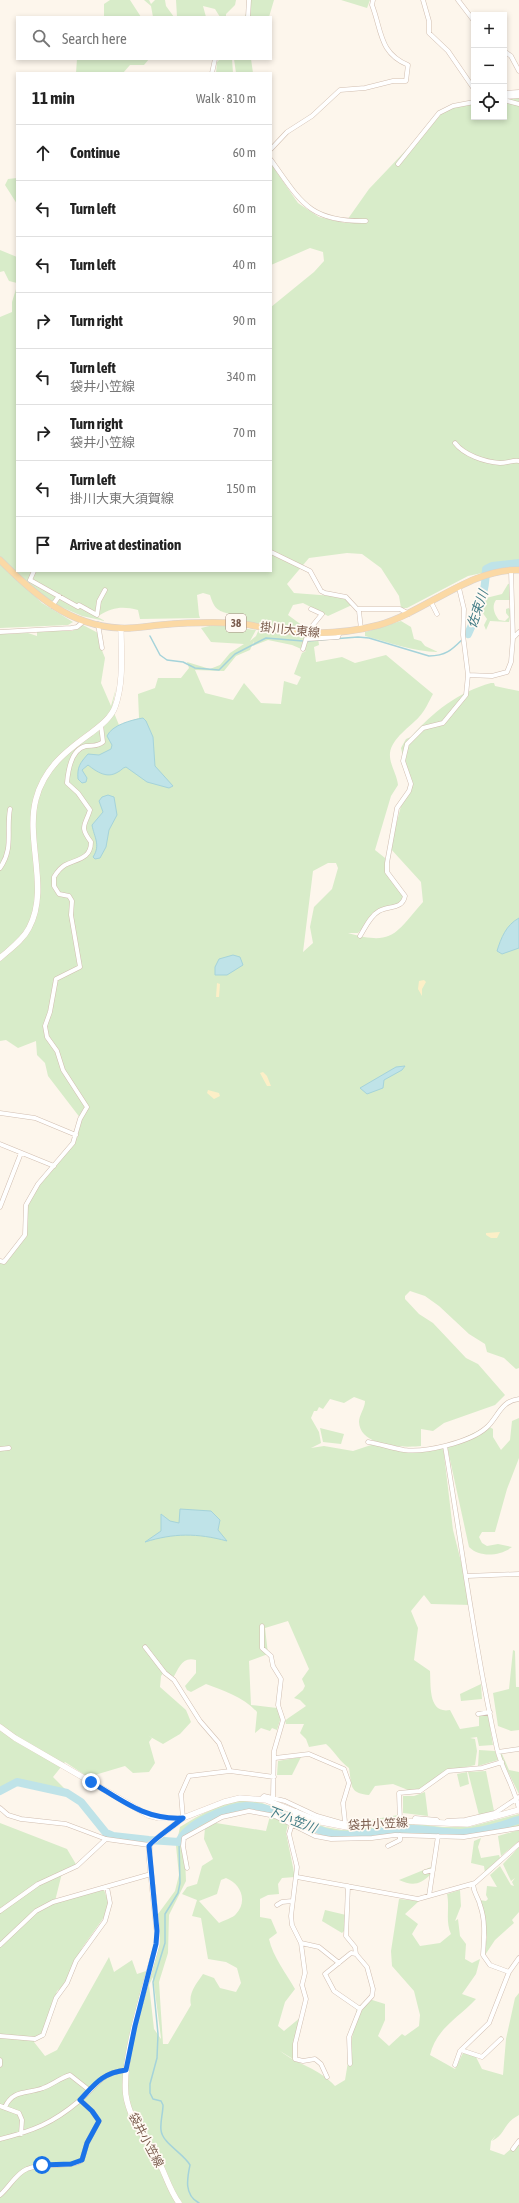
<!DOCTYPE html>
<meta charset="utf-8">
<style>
:root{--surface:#fff;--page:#f2f2f2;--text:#222;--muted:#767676;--line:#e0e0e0}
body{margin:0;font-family:"Asap Condensed","Noto Sans JP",sans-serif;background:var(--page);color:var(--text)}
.controls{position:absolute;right:12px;top:12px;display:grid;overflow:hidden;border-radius:0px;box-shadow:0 2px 6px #0003}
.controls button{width:36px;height:36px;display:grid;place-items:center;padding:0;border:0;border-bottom:1px solid var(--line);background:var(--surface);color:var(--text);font:20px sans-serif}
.stop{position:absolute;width:12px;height:12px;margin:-9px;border:3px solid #1a73e8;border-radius:50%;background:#fff}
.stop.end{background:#1a73e8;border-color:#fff;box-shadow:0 1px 4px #0008}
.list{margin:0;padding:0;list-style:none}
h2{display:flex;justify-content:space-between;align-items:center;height:52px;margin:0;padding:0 16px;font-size:17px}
h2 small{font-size:13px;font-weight:400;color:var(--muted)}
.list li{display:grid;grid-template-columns:26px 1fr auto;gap:12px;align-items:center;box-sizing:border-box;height:56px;padding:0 16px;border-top:1px solid var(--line)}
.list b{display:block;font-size:15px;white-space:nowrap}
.list p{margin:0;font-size:13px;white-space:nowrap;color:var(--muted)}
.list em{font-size:13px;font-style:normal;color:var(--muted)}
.icon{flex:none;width:22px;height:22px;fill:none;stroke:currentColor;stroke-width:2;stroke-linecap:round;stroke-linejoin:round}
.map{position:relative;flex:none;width:519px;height:2203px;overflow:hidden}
.search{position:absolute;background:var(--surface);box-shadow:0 2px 6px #0003;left:16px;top:16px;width:256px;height:44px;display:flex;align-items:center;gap:10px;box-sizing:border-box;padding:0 14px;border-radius:0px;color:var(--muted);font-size:15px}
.panel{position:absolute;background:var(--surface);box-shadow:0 2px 6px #0003;left:16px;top:72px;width:256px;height:500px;border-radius:0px}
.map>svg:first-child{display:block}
</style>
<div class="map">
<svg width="519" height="2203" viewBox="0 0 519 2203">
<rect width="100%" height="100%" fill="#fdf6ec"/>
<path fill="#d8ecc9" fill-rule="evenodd" d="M110 0H130L141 17H104V4Z
M144 0H149L151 4 155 0H165L166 6 174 17H153L151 6Z
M176 0H236L235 5 226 14V17H220L215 9 203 6 206 17H177Z
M250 0H274L269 17H245Z
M341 0H370L367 8Z
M77 59H149L144 65H130L123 73H76Z
M220 59H232L233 73H216L217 62Z
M234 59H251L253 73H236Z
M519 98V565L468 576 407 608H401L399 596 381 568 362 554 347 553 309 558 287 584 294 593 346 597 352 605 328 616 303 603 293 605 288 615 303 626V629L286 628 230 619V614C217 611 214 608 210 595L203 593 197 595 199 615 191 614 199 615 200 618 140 619 138 610C123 606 113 607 100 615L79 607 105 621 82 616 34 595 42 603 73 622 68 625 0 628V317L12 312V302L17 286V571H271V307L314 272 324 261 323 252 310 248 271 265V164L298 203 319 217 345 223 369 189 445 109 474 101V117H504V100Z
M17 178V204L5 185 8 179Z
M0 250 17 257V283L9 281 4 271 0 272Z
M512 583 511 600H496C491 607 495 615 499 620L505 621 509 617 506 613V609L509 608 511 612 509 622 490 621 486 630 484 625 487 619 482 612 486 598 502 594 508 584Z
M401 621 411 627 414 639 421 641 425 646 438 652C414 652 388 642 365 636V632Z
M83 625 98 633 101 648 105 658 101 683 111 706 116 688 112 708 119 725 139 718 138 694 155 688 158 678H181L189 668 187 662 210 669 220 665 230 653 244 644 211 642 201 628C218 622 239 628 256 630L250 641 256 636 259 629 318 638 319 645 314 647 316 662 342 657 355 663 386 655 433 694C429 701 425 711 419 717 410 727 392 738 390 753 389 764 397 774 398 785L391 796 375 850 385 858 387 872 405 896 398 906 379 911 358 933H348C393 946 395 934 423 902L421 882 390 848 401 806 411 789 401 748 406 739 411 737C433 712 458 692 491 683H494L495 686 519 691V1368L516 1369 504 1358 487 1352 485 1344 469 1334 439 1306 425 1296 410 1291 405 1296V1299L419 1314 433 1323 466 1358 478 1364 505 1395 495 1405 444 1423 433 1431 421 1429V1446C404 1448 360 1447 359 1422 359 1415 365 1408 365 1401L354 1397 344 1403 330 1399 323 1409 319 1407 317 1411H314L311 1418 319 1432 321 1443 311 1448 324 1446 353 1451 371 1445H385L405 1450 443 1446 453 1530 472 1605 431 1604 424 1595 411 1611 418 1628 414 1660 430 1671C431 1686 428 1714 450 1710L460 1729 479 1726V1716L488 1715 493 1745 479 1746 477 1737 470 1738 475 1739 477 1751 475 1765 448 1771 418 1791 408 1790 393 1784 375 1786 369 1795C349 1793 352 1786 349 1768 340 1762 335 1752 326 1744L309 1747 306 1739 300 1733 304 1724H286L285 1721 287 1719 306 1706 300 1700 294 1698 303 1690 305 1686 302 1679 309 1669 288 1621 265 1628 268 1654 249 1661 251 1705 277 1708 281 1717 277 1730 272 1728 270 1731 261 1728 255 1733 257 1712C244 1697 224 1691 206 1684L191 1692 187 1690 185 1686 196 1673V1660C182 1656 179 1668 173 1678L164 1672 161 1676 160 1687 186 1710 191 1722 180 1734 163 1744 147 1735 152 1738 149 1742 155 1763 149 1772 133 1773 125 1766 88 1777 65 1762 53 1777 67 1791 13 1781 0 1790V1261L3 1263 25 1235 27 1206 39 1185 75 1142 81 1119 48 1076 45 1063 37 1055 36 1041 18 1048 6 1040 0 1041V634L28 633 37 636V631H72ZM268 640 292 645 306 651 302 653 294 674 301 677 297 685 284 681 281 704 261 703 244 683 233 700 205 693 195 670 224 671 236 656 250 650 254 641 253 646ZM328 863H336L338 868 332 889 314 907 310 927 313 943 303 952 313 871Z
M519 1418V1458L507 1489 495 1532H482L479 1537 482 1543 487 1546 498 1544 512 1547C500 1556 480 1558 469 1547L447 1446 488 1426 493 1429V1437L501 1450 510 1440 512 1421Z
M320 1428 344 1434 341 1444 323 1442Z
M513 1650 515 1651 516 1687H519V1730L511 1731 498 1726 493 1693 509 1689Z
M481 1684 482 1699 461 1701 460 1694Z
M479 1750 495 1751 498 1760 478 1766Z
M499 1754H502L509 1770 519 1772V1794Z
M301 1757 292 1775H277L278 1761Z
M486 1771 494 1811 479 1815 468 1772Z
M467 1772 469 1784 460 1787 457 1774Z
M425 1792 428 1816 403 1813V1796H414Z
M247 1800 262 1803 325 1827 342 1830 402 1822 442 1827H469L519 1814V1826C458 1838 396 1836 335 1838 315 1835 298 1824 280 1816 243 1800 215 1818 184 1836L186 1881 169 1915 168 1953 159 1982 163 2044H168L191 2005C188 1993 197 1983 203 1974L214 1978 220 1988 236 1992 241 1983 237 1968 226 1962 208 1959 201 1918 192 1916 197 1900 182 1894 187 1887 197 1884 202 1866 213 1859 204 1839 205 1828 216 1823 266 1831 270 1816 288 1824 286 1833 295 1877 282 1878 278 1884 279 1894 268 1895 260 1899V1917L271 1919 277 1933 269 1939C273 1957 286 1973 295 1989L285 2002 278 2026 284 2031 301 2017 293 2059 280 2051C298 2065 319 2068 335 2086L345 2080 357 2008 369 1999 385 2004V2020L378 2036 389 2046 402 2034 405 2036 419 2026 420 2015 414 1991 392 1966 391 1951 399 1899 419 1901 405 1914 418 1924 412 1934 420 1946 440 1943 451 1934C445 1921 450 1907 447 1894L460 1890 461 1906 455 1921 458 1919 460 1936 466 1944 465 1959 472 1963 480 1959 476 1974 462 1994 476 1999C458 2018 436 2029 430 2055L455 2069 463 2053 476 2057 482 2069 503 2075 506 2039 515 1998 519 1993V2115C502 2124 507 2133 492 2141L496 2135 491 2141 490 2150 504 2155 519 2142V2203H0V1823L67 1849 77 1866 62 1873 55 1901 104 1890 109 1904 107 1913 82 1948 67 1983 57 1991 41 2038 35 2039 34 2042 45 2056 57 2050 109 1957 114 1972 132 1960 137 1974 152 1969 158 1914 175 1891 179 1875 176 1846 180 1827C201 1814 222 1802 247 1800ZM226 1878C241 1884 248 1901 236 1914 233 1918 224 1920 219 1923L199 1901 217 1894 221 1880ZM153 1977 161 2038V2039L154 2029 149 1985Z
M398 1815 395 1818 372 1821 370 1820Z
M519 1830V1841L501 1856 498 1836Z
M481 1838 478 1847 481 1858 499 1855 500 1858 485 1873 484 1866 471 1863 474 1841Z
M519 1847V1912L512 1920 514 1923 495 1940 485 1955 484 1952 487 1937 479 1900 486 1901 488 1899 486 1895 487 1886 497 1887 490 1875 500 1866 511 1885 514 1886 512 1882 515 1878 511 1881 503 1864Z
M431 1867 430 1875C420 1885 412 1886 399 1880Z
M325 1910 346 1915 344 1931 342 1933 322 1921Z"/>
<path fill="#fcefc7" d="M424 980 426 982 422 989V996L418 989 419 981Z
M217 983 220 984 219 997H216Z
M263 1072 267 1076 271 1086H267L260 1073Z
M208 1090 219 1093 220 1096 214 1099 207 1093Z
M500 1232 497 1238H491L486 1235V1233Z"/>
<path fill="#bfe3e8" stroke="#a5d3da" d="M143 718 146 721 153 737 155 766 173 786 169 788 147 782 126 767C122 768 122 770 118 772 107 779 97 772 88 765L82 770 87 778 86 782 82 783 78 779C77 767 80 763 88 754L99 755 111 749 112 745 107 736C112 725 131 720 143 718Z
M108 795 114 797 117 815 109 830 106 847 100 858 95 859 93 857C101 845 94 837 92 825L103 812 99 801 102 797Z
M519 918V948L502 954 497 951C501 938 506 925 519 918Z
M233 955 240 957 243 965 227 975H215V967L219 959Z
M405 1066 402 1070 384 1080 383 1088 367 1094 360 1088 396 1067Z
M180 1509 211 1511 220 1520 218 1530 227 1541C197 1533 174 1533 145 1542L161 1531V1514L170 1521 179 1523Z"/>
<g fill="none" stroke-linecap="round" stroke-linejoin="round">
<path stroke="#a5d3da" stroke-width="1.5" d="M150 636 160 655 167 660 183 662 195 668 219 670 235 654 266 638 303 641
M307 641 358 637 369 638 429 656C449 656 454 647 468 634
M179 1842 180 1883 178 1893 165 1914V1943L153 1982 158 2034 157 2058 150 2084V2093L153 2099 161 2101 163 2105C163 2113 160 2122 161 2130 162 2143 183 2153 190 2165 187 2179 184 2195 199 2203"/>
<path stroke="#bfe3e8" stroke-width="8" d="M468 634C478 612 486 593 486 569L492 566 519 563
M0 1791 17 1782 67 1793 81 1802 106 1833 113 1836 149 1840 179 1842C186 1823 227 1807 246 1806 278 1806 302 1828 333 1834 355 1837 377 1831 399 1829 419 1827 440 1833 460 1833 472 1832 487 1830 499 1826 506 1825 512 1821 519 1820"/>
<g stroke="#d1beb0" stroke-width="5">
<path id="street" d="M423 0 429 21V33L448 51 474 89
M458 0 474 21
M248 17 249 0
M504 51 511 56 519 71
M212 73 215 59
M504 93 519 92
M504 97 519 96
M504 100 519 104
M271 149 287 132 312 116 340 90 365 88 393 81H406L408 65C379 53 382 31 372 5L373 0
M271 160C301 202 309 222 366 221
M398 164 439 113 453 106 474 102
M455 443C464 455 485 462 500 463 507 463 513 460 519 461
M271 552 310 571 321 591 325 593 346 597 359 611 361 629
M511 570 513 638
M34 571 30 580 78 607 79 605 97 615 99 601 105 590
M431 602 437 614
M52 606 59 596
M357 609H400L409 614
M98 624 102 648
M0 632 71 628 77 627 84 621
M310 633 313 625 322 614 311 609
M303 649 306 639 338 637 340 632
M468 675 492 676 507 672 511 662 513 638 519 632
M0 868C14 848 6 831 10 809
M360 936C365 928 370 916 379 911 389 905 402 910 405 896L387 872V863L397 808 409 791 411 784 403 761 407 744 423 728 443 723 466 695 468 675 463 635 464 609 459 588
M0 1113 35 1118 76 1135
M0 1144 54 1166
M0 1207 21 1153
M0 1261 4 1262 25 1235 26 1205 38 1184 73 1143 80 1119 87 1107 63 1070 57 1051 47 1037 45 1026 50 1012 56 979 80 967 71 915 72 901 69 896 59 894 54 886V877C57 872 60 868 65 865 77 859 91 859 91 842 79 826 85 826 90 810L78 793 67 783C68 771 71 749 86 746 93 745 97 747 103 742L101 725
M368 1442C380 1444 392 1448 404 1450 425 1453 470 1442 486 1428 498 1418 500 1401 519 1399
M445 1446C462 1547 475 1649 497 1749 502 1770 515 1788 519 1809
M0 1449 9 1448
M467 1576 519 1574
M262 1626V1648L271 1656 273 1666 281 1679 278 1705 283 1720 274 1751 273 1797
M145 1647 165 1673 174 1680 200 1721 219 1743 230 1771
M478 1714 490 1712
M498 1752 519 1749
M275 1758 309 1754 344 1769 349 1783 343 1803 345 1822
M261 1799 264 1796 285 1801 317 1816 345 1824
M0 1808 8 1815 21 1819 66 1824 106 1839 149 1845
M296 1811 289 1834 297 1867 291 1916 292 1925 301 1943 305 1973 302 1985 306 1999 295 2044V2059L303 2061 315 2059 321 2064 327 2077
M183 1818 181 1794 189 1776 230 1771 274 1777
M400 1821 399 1793 420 1791 448 1771 482 1768 502 1762
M447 1821 465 1820 495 1813 519 1797
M414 1822 415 1818 437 1820
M388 1846 400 1840V1835
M187 1868 183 1846 184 1838 222 1817 249 1811 275 1816 315 1836 331 1839 372 1838 395 1835 464 1837 519 1828
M425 1872 433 1870
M297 1877 418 1899 475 1883 519 1844
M473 1884C474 1895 478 1896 480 1905 486 1921 484 1939 483 1955L490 1965 509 1972
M348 1886 346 1936 355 1947 356 1954
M429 1896 438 1836
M277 1905 282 1902 292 1901
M0 1911 38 1884 77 1866 106 1839
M301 1943 319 1947 339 1963
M0 1945 36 1911 53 1902 151 1874
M0 2036 35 2039 43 2035 56 1998 67 1983 76 1961 105 1921 110 1903 107 1887
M461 2050 482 2057 501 2039
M0 2060V2065
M350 2064 349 2037 360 2009 372 1996 373 1989 367 1967 356 1954 351 1953 325 1974 334 1991 360 2009
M455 2065 460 2051 489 2023 509 1972 519 1958
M0 2106 19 2113 22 2120 21 2134
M5 2107C13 2089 28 2094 43 2088 52 2085 60 2078 70 2075L89 2090
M0 2139C33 2131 53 2123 79 2101 98 2085 100 2073 126 2070
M513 2149 519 2141
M0 2195C9 2188 16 2173 27 2169 43 2162 70 2169 82 2160L87 2143 99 2121 92 2111 80 2100"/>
</g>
<g stroke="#d6c0b0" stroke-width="6">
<path id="secondary" d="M0 958C10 949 23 940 29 928 50 889 25 840 36 799 44 768 66 751 91 733 100 726 111 718 115 707 124 683 121 653 121 628
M0 1727 15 1738 148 1815 159 1818H183
M179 2203C170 2191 166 2176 159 2162 148 2143 132 2123 127 2101 118 2067 147 1981 157 1944V1931L149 1855 150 1844 183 1818 224 1802 240 1798 266 1800 321 1822 347 1827 400 1821 467 1824 519 1810"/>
</g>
<g stroke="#dad1cd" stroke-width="7">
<path id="primary" d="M0 560C34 594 69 626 120 628 133 629 147 626 160 625 184 623 208 622 232 623 247 623 262 628 277 630 312 635 345 634 379 625 425 612 471 568 519 570"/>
</g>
<use href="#street" stroke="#fff" stroke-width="4"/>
<use href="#secondary" stroke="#fff" stroke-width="5.5"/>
<use href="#primary" stroke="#fbd9a5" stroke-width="6"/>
</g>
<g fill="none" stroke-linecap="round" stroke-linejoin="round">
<path stroke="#1a73e8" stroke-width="5" d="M42 2165 71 2164 82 2160 87 2143 99 2121 92 2111 80 2100C95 2084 102 2073 126 2070L135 2026 156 1944 157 1931 149 1846C151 1841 176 1824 183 1818 145 1820 123 1801 91 1782"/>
</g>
<g text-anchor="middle" stroke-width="3.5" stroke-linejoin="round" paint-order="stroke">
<rect fill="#fffaf3" stroke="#a28b7f" stroke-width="1" x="226" y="614" width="20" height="18" rx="3"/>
<g font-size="11" font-weight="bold" fill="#7a5c4d">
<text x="236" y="627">38</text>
</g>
<g font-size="12" fill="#7a5c4d" stroke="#fffaf3">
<text transform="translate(290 630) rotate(6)" y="4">掛川大東線</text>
<text transform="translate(378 1824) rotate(-3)" y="4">袋井小笠線</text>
<text transform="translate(146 2140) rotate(62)" y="4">袋井小笠線</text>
</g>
<g font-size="13" font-style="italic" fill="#437c86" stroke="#fffaf3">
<text transform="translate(477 609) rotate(-71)" y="5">佐束川</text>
<text transform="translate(292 1819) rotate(21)" y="5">下小笠川</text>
</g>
</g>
</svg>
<div class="controls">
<button>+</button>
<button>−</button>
<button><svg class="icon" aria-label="locate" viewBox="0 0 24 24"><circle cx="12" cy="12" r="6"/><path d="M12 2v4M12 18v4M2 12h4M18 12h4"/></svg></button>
</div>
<div class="stop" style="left:42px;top:2165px"></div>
<div class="stop end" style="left:91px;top:1782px"></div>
<div class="search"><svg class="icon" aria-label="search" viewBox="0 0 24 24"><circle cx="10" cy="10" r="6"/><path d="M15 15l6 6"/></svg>Search here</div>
<section class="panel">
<h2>11 min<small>Walk · 810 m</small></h2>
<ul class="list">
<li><svg class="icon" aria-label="ahead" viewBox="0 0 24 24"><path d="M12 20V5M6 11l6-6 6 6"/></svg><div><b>Continue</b></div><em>60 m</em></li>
<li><svg class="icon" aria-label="left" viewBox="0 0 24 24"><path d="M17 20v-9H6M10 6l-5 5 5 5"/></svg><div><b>Turn left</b></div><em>60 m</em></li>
<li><svg class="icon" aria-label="left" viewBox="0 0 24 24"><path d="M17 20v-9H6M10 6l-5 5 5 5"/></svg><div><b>Turn left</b></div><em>40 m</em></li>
<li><svg class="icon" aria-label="right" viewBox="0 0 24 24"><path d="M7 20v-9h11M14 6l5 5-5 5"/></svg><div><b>Turn right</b></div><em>90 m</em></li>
<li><svg class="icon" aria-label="left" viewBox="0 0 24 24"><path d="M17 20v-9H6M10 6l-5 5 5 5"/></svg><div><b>Turn left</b><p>袋井小笠線</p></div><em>340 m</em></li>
<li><svg class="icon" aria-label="right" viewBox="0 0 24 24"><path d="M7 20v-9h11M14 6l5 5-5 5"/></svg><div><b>Turn right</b><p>袋井小笠線</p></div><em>70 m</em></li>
<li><svg class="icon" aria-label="left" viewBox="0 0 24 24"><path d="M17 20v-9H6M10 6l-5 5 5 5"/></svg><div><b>Turn left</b><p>掛川大東大須賀線</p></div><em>150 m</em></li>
<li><svg class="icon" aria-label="arrive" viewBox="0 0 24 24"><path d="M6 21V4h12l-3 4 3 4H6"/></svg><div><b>Arrive at destination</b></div></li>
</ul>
</section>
</div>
